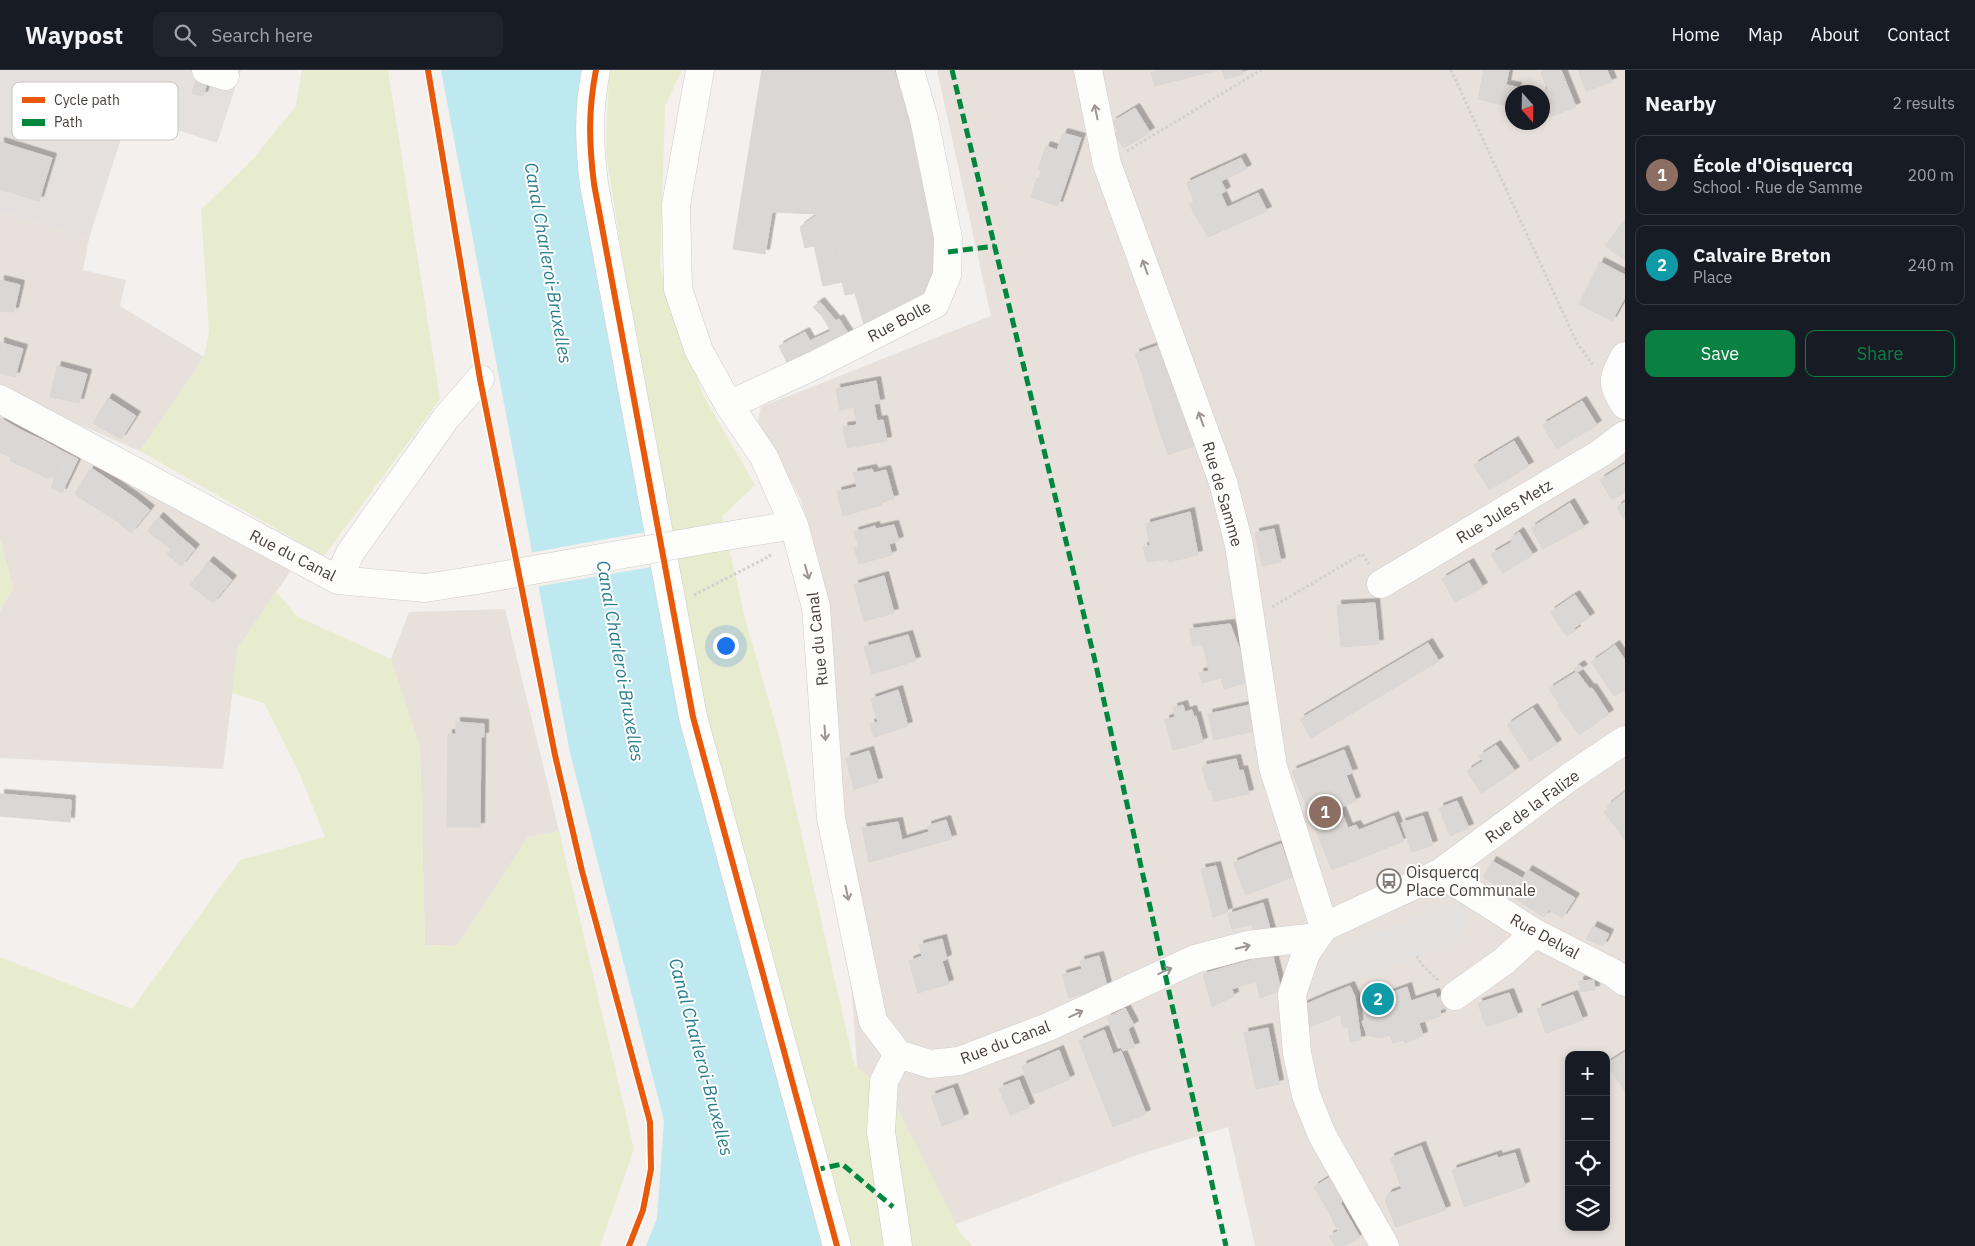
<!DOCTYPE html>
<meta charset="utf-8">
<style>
:root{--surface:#171b24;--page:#20242c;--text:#f1f3f6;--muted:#9ea1a6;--line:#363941;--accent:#0b8043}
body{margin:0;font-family:"IBM Plex Sans",sans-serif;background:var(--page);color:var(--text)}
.controls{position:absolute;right:15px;bottom:15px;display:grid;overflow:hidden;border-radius:10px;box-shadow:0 2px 8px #0003}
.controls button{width:45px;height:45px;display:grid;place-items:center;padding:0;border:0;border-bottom:1px solid var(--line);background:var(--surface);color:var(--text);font:25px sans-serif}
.compass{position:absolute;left:1505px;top:15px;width:45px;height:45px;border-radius:50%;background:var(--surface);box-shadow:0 2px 8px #0003;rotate:160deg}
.you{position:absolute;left:725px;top:575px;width:18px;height:18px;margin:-12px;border:4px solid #fff;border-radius:50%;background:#1a73e8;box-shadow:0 0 0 8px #1a73e833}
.badge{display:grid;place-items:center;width:32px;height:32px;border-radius:50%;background:var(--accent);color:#fff;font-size:16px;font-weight:700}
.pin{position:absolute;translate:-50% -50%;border:2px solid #fff;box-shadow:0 1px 5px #0006}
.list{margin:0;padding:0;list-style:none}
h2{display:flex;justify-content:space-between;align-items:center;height:65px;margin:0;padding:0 20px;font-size:21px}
h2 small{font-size:16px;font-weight:400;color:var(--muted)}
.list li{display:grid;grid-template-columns:32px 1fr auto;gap:15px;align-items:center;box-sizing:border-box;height:80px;margin:0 10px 10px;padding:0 10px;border:1px solid var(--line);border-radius:10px}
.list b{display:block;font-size:19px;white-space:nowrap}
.list p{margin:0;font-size:16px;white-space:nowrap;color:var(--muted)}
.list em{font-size:16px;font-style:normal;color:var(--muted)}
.actions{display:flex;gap:10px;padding:15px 20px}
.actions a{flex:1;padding:11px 0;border:1px solid var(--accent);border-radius:10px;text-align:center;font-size:18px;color:var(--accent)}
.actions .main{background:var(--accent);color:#fff}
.icon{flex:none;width:28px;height:28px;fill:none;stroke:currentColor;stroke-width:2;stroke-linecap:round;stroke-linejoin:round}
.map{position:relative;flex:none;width:1625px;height:1176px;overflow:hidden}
header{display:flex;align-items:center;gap:30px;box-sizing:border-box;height:70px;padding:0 25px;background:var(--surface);border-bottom:1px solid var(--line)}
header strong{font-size:24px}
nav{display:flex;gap:28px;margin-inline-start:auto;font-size:18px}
.search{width:350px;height:45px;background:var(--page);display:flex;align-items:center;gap:12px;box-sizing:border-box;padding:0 18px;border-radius:10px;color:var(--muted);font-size:19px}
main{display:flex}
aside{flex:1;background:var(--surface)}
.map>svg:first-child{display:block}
</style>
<header>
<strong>Waypost</strong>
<div class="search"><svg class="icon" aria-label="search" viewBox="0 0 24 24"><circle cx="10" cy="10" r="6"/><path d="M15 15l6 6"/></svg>Search here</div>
<nav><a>Home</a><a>Map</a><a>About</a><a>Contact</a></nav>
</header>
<main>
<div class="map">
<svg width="1625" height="1176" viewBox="0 0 1625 1176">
<defs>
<filter id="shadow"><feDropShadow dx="4.5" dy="-4.5" stdDeviation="0" flood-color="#0004"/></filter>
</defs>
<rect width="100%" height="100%" fill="#f3f0ed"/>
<path fill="#e7e0db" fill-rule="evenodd" d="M937 0H1625V1176H1255L1228 1057 1137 1085 899 1176H870L822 504 801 430 758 351 761 337 991 246ZM1512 22H1542V52H1512ZM1569 985H1606V1157H1569Z
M0 141 89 168 83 200 126 210 120 236 204 287 140 381 0 320Z
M0 345 123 407 292 499 238 578 223 699 0 688V541L13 518 0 469Z
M505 539 559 761 528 767 457 876 425 875 420 678 391 589 409 542Z"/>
<path fill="#e5e0dd" d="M0 0H241L217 73 129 44 89 168 0 141Z"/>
<path fill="#e8ecce" d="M302 0H388L440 329 324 486 140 381 204 287 209 261 201 140 253 89 296 36Z
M609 0H682L665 36 660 197 703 325 755 415 722 447 746 552 780 670 854 994 891 1026 960 1162 972 1176H845L707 666 665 455 606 83Z
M0 469 13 518 0 541Z
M276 521 298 547 391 589 420 678 425 875 457 876 528 767 559 761 634 1079 600 1176H0V887L132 939 240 790 325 767 300 705 264 633 232 623 238 577Z"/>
<path fill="#e5e1de" d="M1460 830 1470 851 1457 870 1305 930 1306 914 1328 887 1352 873Z"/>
<path fill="#bfe9f0" d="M441 0H583L576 73 683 649 828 1176H646L657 1148 664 1051 570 683Z"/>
<path fill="#f3f0ed" d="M651 461 657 496 535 517 529 483Z"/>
<path fill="#dbd7d4" stroke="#dbd6d3" filter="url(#shadow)" d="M762 0H843L818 144 772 142 765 184 733 179Z
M843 0H894L900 18H908L939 195 937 208 921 227 864 255 855 223 845 225 833 171 805 178 800 157 818 144Z
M1159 0H1218L1155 16 1151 2Z
M1222 0H1242L1243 4 1225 9Z
M1484 0H1509L1506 15 1517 17 1515 22H1512V37L1478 29Z
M1546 0H1561L1576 37 1542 50V22H1541L1548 20 1541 2Z
M1578 0H1607L1612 12 1586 21Z
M197 7 208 11 203 26 192 23Z
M1135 38 1150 62 1124 78 1114 64 1118 61 1112 52Z
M1063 63 1081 68 1075 86 1057 80Z
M0 72 52 88 39 131 0 119Z
M1046 76 1075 86 1065 116 1039 108 1041 101 1038 99Z
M1241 88 1247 99 1221 111 1226 121 1221 124 1227 137H1225L1226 138 1258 123 1267 141 1208 167 1189 134 1195 132 1186 113Z
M1037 108 1065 116 1058 136 1031 127Z
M1625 149V190L1605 176Z
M833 171 842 212 823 216 814 175Z
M1600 192 1625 205V227L1612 251 1579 234Z
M0 210 20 215 14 242 0 241Z
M820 232 836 251 839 249 851 268 790 299 779 276 805 262 810 271 831 261 822 246 813 237Z
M0 272 9 275 1 303H0Z
M1162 274 1168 292 1141 300 1135 284Z
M9 275 23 279 15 307 1 303Z
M1168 292 1174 309 1146 318 1141 300Z
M57 296 87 304 79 333 50 327Z
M1174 309 1179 324 1151 332 1146 318Z
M876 311 880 333 874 334 877 351 883 350 887 371 847 378 843 357 857 355 854 337 840 340 836 319Z
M1179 324 1185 342 1156 350 1151 332Z
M108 328 122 337 107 361 93 353Z
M1582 331 1597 355 1577 367 1562 343Z
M122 337 136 346 121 369 107 361Z
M1185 342 1190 358 1162 367 1156 350Z
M1562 343 1577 367 1557 379 1542 355Z
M0 348 23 361 12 388 0 382Z
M1190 358 1196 375 1168 385 1162 367Z
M23 361 46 372 33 401 10 391Z
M1514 371 1529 396 1509 408 1494 383Z
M46 372 64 382 54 407 51 406 49 409 33 401Z
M64 382 78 389 62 423 51 418Z
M1494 383 1509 408 1489 420 1474 395Z
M1625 394V422L1612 430 1600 410Z
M91 398 106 408 90 434 75 424Z
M872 399 874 403 886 400 894 429 881 432 882 435 843 446 837 422 857 417 853 403Z
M106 408 135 428 117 451 90 434Z
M135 428 150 440 131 463 117 451Z
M1625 432V447L1623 448 1617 437Z
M1570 433 1584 457 1543 479 1531 458Z
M1190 442 1198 485 1169 492V489L1147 492 1143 477 1150 476 1146 454Z
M159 447 181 467 170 479 148 461Z
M894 455 899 471 889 474 892 485 859 494 854 478 859 477 854 462 875 456 876 459Z
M1274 459 1281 492 1262 496 1255 463Z
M1519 462 1533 485 1503 503 1491 484 1512 472 1510 469Z
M181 467 195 479 181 496 167 484Z
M209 491 232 510 213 533 190 515Z
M1469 493 1483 517 1455 532 1442 509Z
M884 506 894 543 864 551 854 515Z
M1575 525 1590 547 1574 558 1576 560 1567 566 1550 542Z
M1375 533 1379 574 1341 577 1337 535Z
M1230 554 1242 585 1248 612 1224 619 1221 608 1202 613 1199 603 1209 601 1203 574 1193 576 1189 559Z
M908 565 916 591 872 604 864 577Z
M1428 573 1439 591 1311 668 1300 649Z
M1615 575 1625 590V616L1603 584Z
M1603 584 1625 616V619L1614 626 1591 592Z
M1580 595 1583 599 1577 602 1590 619 1592 618 1609 644 1579 665 1557 635 1559 634 1549 619 1576 602 1574 599Z
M898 620 908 656 874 667 870 654 878 652 871 629Z
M1254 634 1260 660 1214 670 1208 644Z
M1183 635 1185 642 1192 640 1194 647 1196 646 1203 672 1173 680 1165 650 1175 647 1173 638Z
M1533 638 1557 674 1530 691 1507 655Z
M456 652 484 654V667L456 665Z
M448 664 481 666 480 757H447Z
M1496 675 1515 701 1481 723 1467 701 1483 691 1479 686Z
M1344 680 1353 703 1346 705 1356 731 1340 738 1348 758 1356 755 1359 760 1394 746 1404 771 1332 800 1292 701Z
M869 681 878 712 854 719 846 688Z
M1236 689 1239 701 1243 700 1249 724 1214 731 1211 719 1208 720 1202 696Z
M1625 722V770L1604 742 1609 739 1607 736Z
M0 724 71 730 70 752 0 746Z
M1457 731 1469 758 1450 766 1439 738Z
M1423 746 1433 775 1412 782 1401 753Z
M946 750 952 769 869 792 862 758 898 752 902 770 929 762 927 756Z
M1281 774 1293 807 1274 814 1262 781Z
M1262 781 1274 814 1246 825 1233 793Z
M1492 791 1522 808 1511 826 1483 807Z
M1216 796 1228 842 1213 847 1201 799Z
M1528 800 1575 828 1562 848 1549 840 1544 847 1511 826Z
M1263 833 1271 862 1255 865 1252 854 1232 859 1228 844Z
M1593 856 1609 864 1603 876 1586 869Z
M942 869 947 889 942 891 949 914 918 923 909 891 922 886 919 875Z
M1272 882 1281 920 1260 928 1251 887Z
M1099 886 1107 916 1088 922 1080 891Z
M1252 890 1256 911 1232 919 1226 897Z
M1226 897 1234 926 1212 937 1203 904Z
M1082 899 1088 922 1069 928 1062 905Z
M1594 910 1595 920 1580 922 1579 911Z
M1350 916 1355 927 1361 970 1350 972 1348 957H1342L1341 944 1332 948 1327 925Z
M1407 917 1411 931 1435 923 1437 928 1445 925 1449 937 1440 940 1441 946 1419 953 1423 966 1405 973 1404 970 1393 973 1390 965 1381 968 1367 965 1362 952 1371 941 1392 935 1388 924Z
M1509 923 1518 946 1486 957 1478 933Z
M1327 925 1332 948 1305 959 1299 937Z
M1573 925 1583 950 1546 963 1537 939Z
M1125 938 1134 955 1128 959 1135 977 1123 981 1107 948Z
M1268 958 1279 1014 1256 1019 1244 963Z
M1104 960 1113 984 1088 994 1079 971Z
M1059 980 1070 1009 1052 1017 1041 988Z
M1121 981 1146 1044 1113 1057 1088 994Z
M1625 982V1007L1619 1012 1606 994Z
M1041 988 1052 1017 1033 1024 1022 996Z
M1625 1007V1021L1619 1012Z
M1019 1010 1030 1037 1010 1045 999 1018Z
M953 1018 964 1048 942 1056 931 1026Z
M1421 1076 1433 1107 1402 1119 1390 1088Z
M1515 1083 1525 1116 1464 1137 1452 1100 1497 1085 1498 1088Z
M1330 1107 1342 1132 1329 1142 1314 1117Z
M1433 1107 1446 1140 1396 1157 1385 1130 1388 1124Z
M1340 1132 1360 1167 1344 1176H1335L1329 1166 1338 1161 1329 1142Z"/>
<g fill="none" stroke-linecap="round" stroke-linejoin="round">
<g stroke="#d0ccc9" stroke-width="29">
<path id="minor" d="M206 0 225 6
M596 0C588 41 589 73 594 114L693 647 837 1176
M700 0 676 135 678 219 699 281 729 335 764 387 794 455 816 537 831 748 873 951 898 984 930 994 959 991 1048 957 1195 889 1248 875 1317 867
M1088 0 1107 94 1223 412 1239 475 1273 697 1324 857
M1625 286C1612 309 1611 313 1625 335
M0 329 338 510 425 518 477 510
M729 335 815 295 935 234 947 205 948 168 924 49 910 0
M714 468 794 455
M338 510 350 483 446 348 480 309
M1381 514 1601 383 1625 365
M1440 803 1535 863 1613 903 1625 912
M1455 926 1504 891 1535 863
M898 984 884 1011 881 1062 898 1176
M1385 1176 1322 1065 1306 1025 1297 983 1292 924 1306 883 1324 857 1440 803 1571 706 1625 670"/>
</g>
<path stroke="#d3cfcc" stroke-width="3" stroke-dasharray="2.5 2.5" stroke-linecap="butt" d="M1451 0 1577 273 1594 296
M1127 81 1261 0
M694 525 770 486 769 482
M1272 537 1362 484 1369 494
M1417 886 1421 894 1438 910"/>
<use href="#minor" stroke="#fdfdfc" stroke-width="28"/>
<g stroke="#d0ccc9" stroke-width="29" stroke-linecap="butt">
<path id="minor-bridge" d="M477 510 714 468"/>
</g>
<use href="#minor-bridge" stroke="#fdfdfc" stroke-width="28"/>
<path stroke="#00873e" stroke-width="5" stroke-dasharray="10 5" stroke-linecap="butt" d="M952 0 1095 591 1226 1176
M948 182 995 176
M815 1100 842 1094 893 1137"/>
<g stroke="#fff" stroke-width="9">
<path id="cycleway" d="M428 0 480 309 555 685 582 801 650 1052 651 1099 643 1140 629 1176
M596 0C588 41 589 73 594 114L693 647 837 1176"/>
</g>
<use href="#cycleway" stroke="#e8590c" stroke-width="6"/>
</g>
<defs><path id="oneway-shaft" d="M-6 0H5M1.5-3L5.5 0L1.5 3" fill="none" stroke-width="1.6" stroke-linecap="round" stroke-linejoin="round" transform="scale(1.25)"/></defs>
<g stroke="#9b9491">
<use href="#oneway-shaft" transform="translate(1096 42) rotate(-102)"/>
<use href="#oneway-shaft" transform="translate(1145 197) rotate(-110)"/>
<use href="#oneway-shaft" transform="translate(1201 349) rotate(-110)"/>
<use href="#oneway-shaft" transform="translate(807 502) rotate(74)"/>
<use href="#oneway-shaft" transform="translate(825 663) rotate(86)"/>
<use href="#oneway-shaft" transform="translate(847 823) rotate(78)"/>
<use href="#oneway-shaft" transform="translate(1243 877) rotate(-13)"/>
<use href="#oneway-shaft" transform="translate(1165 901) rotate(-24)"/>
<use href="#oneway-shaft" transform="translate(1076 944) rotate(-25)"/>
</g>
<defs>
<g id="bus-ring" transform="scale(1.25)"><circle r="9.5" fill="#fff" stroke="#857d78" stroke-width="1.5"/><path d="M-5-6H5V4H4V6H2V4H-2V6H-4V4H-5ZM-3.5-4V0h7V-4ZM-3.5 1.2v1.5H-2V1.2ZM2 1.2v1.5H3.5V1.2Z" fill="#857d78"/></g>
</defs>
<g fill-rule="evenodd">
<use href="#bus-ring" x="1389" y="811"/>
</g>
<g text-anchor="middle" stroke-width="4" stroke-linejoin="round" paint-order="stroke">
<g font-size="16" fill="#4a3f39" stroke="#fff">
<text transform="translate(899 251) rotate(-28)" y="6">Rue Bolle</text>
<text transform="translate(1223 424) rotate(74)" y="6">Rue de Samme</text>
<text transform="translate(1504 441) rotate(-31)" y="6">Rue Jules Metz</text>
<text transform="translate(293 485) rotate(27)" y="6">Rue du Canal</text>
<text transform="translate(817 569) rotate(-96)" y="6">Rue du Canal</text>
<text transform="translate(1532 736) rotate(-36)" y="6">Rue de la Falize</text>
<text transform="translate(1545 866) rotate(29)" y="6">Rue Delval</text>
<text transform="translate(1005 972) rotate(-21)" y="6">Rue du Canal</text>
</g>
<g font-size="16" fill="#4a3f39" stroke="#fff" text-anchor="start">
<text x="1406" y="808">Oisquercq<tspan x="1406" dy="18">Place Communale</tspan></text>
</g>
<g font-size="18" font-style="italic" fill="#297d8d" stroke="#fff">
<text transform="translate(548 193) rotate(80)" y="6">Canal Charleroi-Bruxelles</text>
<text transform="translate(620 591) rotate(80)" y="6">Canal Charleroi-Bruxelles</text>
<text transform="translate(701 987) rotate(75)" y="6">Canal Charleroi-Bruxelles</text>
</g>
</g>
<rect x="12" y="12" width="166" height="58" rx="8" fill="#fff" stroke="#c9c5c4" stroke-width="1"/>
<rect x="22" y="27" width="23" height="6" fill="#e8590c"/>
<rect x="22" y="49" width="23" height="7" fill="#00873e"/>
<g font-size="14" fill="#4a3f39">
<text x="54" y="35">Cycle path</text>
<text x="54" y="57">Path</text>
</g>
</svg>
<div class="controls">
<button>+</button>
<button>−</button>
<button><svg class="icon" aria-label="locate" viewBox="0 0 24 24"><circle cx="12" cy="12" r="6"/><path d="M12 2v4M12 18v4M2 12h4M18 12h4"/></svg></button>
<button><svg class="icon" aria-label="layers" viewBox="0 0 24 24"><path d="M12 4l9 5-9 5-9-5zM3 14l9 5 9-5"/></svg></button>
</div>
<svg class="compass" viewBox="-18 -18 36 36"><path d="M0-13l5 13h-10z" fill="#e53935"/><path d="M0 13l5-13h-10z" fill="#9ea1a6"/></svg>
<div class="you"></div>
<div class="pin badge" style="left:1325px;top:742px;background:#8d6e63">1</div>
<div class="pin badge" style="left:1378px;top:929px;background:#0f9aa8">2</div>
</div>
<aside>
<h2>Nearby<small>2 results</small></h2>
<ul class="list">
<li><span class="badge" style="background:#8d6e63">1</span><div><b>École d'Oisquercq</b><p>School · Rue de Samme</p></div><em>200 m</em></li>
<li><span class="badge" style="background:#0f9aa8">2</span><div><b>Calvaire Breton</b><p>Place</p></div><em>240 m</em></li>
</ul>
<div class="actions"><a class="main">Save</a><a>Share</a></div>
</aside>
</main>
